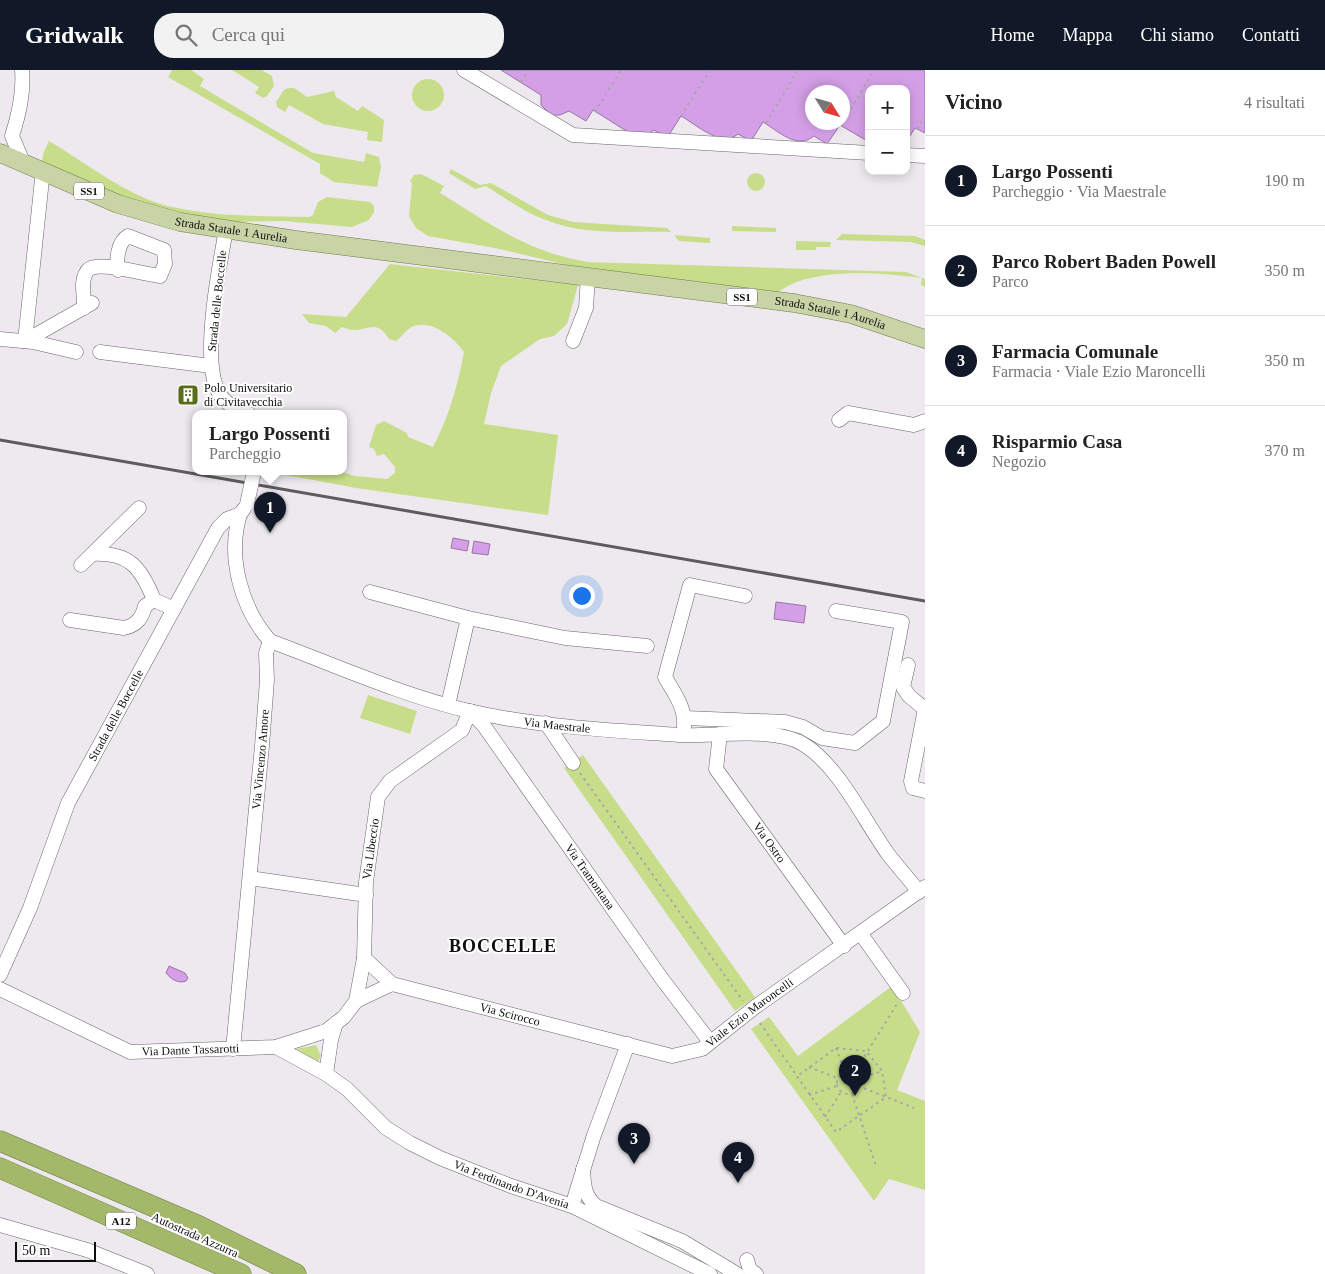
<!DOCTYPE html>
<html lang="it">
<meta charset="utf-8">
<style>
:root{--surface:#fff;--page:#f2f2f2;--text:#222;--muted:#767676;--line:#e0e0e0;--accent:#111827}
body{margin:0;font-family:Georgia,serif;background:var(--page);color:var(--text)}
.controls{position:absolute;right:15px;top:15px;display:grid;overflow:hidden;border-radius:10px;box-shadow:0 2px 12px #0003}
.controls button{width:45px;height:45px;display:grid;place-items:center;padding:0;border:0;border-bottom:1px solid var(--line);background:var(--surface);color:var(--text);font:25px sans-serif}
.compass{position:absolute;left:805px;top:15px;width:45px;height:45px;border-radius:50%;background:var(--surface);box-shadow:0 2px 12px #0003;rotate:127deg}
.scale{position:absolute;left:15px;bottom:12px;width:81px;box-sizing:border-box;padding-left:5px;border:2px solid #0f0e0f;border-top:0;font-size:14px;line-height:18px;white-space:nowrap;color:#0f0e0f;-webkit-text-stroke:4px #fff;paint-order:stroke}
.you{position:absolute;left:581px;top:525px;width:18px;height:18px;margin:-12px;border:4px solid #fff;border-radius:50%;background:#1a73e8;box-shadow:0 0 0 8px #1a73e833}
.badge{display:grid;place-items:center;width:32px;height:32px;border-radius:50%;background:var(--accent);color:#fff;font-size:16px;font-weight:700}
.pin{position:absolute;translate:-50% -41px;filter:drop-shadow(0 1px 2px #0008)}
.pin::after{content:'';position:absolute;top:26px;width:18px;height:15px;background:inherit;clip-path:polygon(0 0,100% 0,50% 100%)}
.popup{position:absolute;left:192px;top:340px;width:155px;height:65px;box-sizing:border-box;display:grid;place-content:center;border-radius:10px;background:var(--surface);filter:drop-shadow(0 1px 4px #0005);font-size:16px;white-space:nowrap;color:var(--muted)}
.popup b{font-size:19px;color:var(--text)}
.popup::after{content:'';position:absolute;left:50%;top:100%;margin-left:-10px;border:10px solid transparent;border-top-color:var(--surface)}
.list{margin:0;padding:0;list-style:none}
h2{display:flex;justify-content:space-between;align-items:center;height:65px;margin:0;padding:0 20px;font-size:21px}
h2 small{font-size:16px;font-weight:400;color:var(--muted)}
.list li{display:grid;grid-template-columns:32px 1fr auto;gap:15px;align-items:center;box-sizing:border-box;height:90px;padding:0 20px;border-top:1px solid var(--line)}
.list b{display:block;font-size:19px;white-space:nowrap}
.list p{margin:0;font-size:16px;white-space:nowrap;color:var(--muted)}
.list em{font-size:16px;font-style:normal;color:var(--muted)}
.icon{flex:none;width:28px;height:28px;fill:none;stroke:currentColor;stroke-width:2;stroke-linecap:round;stroke-linejoin:round}
.map{position:relative;flex:none;width:925px;height:1204px;overflow:hidden}
header{display:flex;align-items:center;gap:30px;box-sizing:border-box;height:70px;padding:0 25px;background:var(--accent);color:#fff}
header strong{font-size:24px}
nav{display:flex;gap:28px;margin-inline-start:auto;font-size:18px}
.search{width:350px;height:45px;background:var(--page);display:flex;align-items:center;gap:12px;box-sizing:border-box;padding:0 18px;border-radius:20px;color:var(--muted);font-size:19px}
main{display:flex}
aside{flex:1;background:var(--surface)}
.map>svg:first-child{display:block}
</style>
<header>
<strong>Gridwalk</strong>
<div class="search"><svg class="icon" aria-label="search" viewBox="0 0 24 24"><circle cx="10" cy="10" r="6"/><path d="M15 15l6 6"/></svg>Cerca qui</div>
<nav><a>Home</a><a>Mappa</a><a>Chi siamo</a><a>Contatti</a></nav>
</header>
<main>
<div class="map">
<svg width="925" height="1204" viewBox="0 0 925 1204">
<rect width="100%" height="100%" fill="#ede9ee"/>
<path fill="#c8dd8a" d="M172 0H191L204 9 200 16 313 83 364 92 366 83 379 87 381 97 377 117 334 112 320 103V94L168 7Z
M232 0H262L272 6 274 16 267 26 263 28 255 23 259 17Z
M412 25a16 16 0 1 1 32 0a16 16 0 1 1-32 0Z
M288 18H294L307 27 334 21 336 27 358 41 362 36 384 50 382 72 367 70 368 62 323 54 289 35 285 42 277 37 276 32 284 20Z
M49 71C86 93 130 128 172 137 217 147 264 146 309 147L313 145 318 132 327 127 370 132 374 136V142L369 150 352 157 283 151 232 152 190 146 120 127 42 92 43 84Z
M451 99 480 115 491 113 548 145 573 152 667 158 671 162C630 161 584 166 546 150 524 142 505 128 486 116L475 119 449 103Z
M747 112a9 9 0 1 1 18 0a9 9 0 1 1-18 0Z
M421 104 444 116 440 123C491 154 527 182 588 192L906 202 925 209V217L921 215 922 208C887 203 830 199 797 212 790 214 783 219 776 223L579 198 500 179 428 166 416 158 409 146 412 113 410 111 414 105Z
M732 156 776 158V162L732 161Z
M842 164 915 166 925 170V176L911 172 836 170Z
M674 165 710 168V173L679 171Z
M796 171 831 172 830 177H816V180H796Z
M390 194 578 215 567 254 554 266 540 269 501 296 491 323 484 354 558 365 548 445 356 418 270 402H343L355 406 387 409 395 403V397L384 384 377 386 374 379 369 377 376 355 384 351 407 363 408 367 433 377C449 347 458 314 464 282 453 267 433 250 414 256 407 258 402 267 396 271L389 269C377 249 369 260 354 260 350 260 346 258 342 257L335 263 326 256 309 253 302 244 346 247Z
M368 625 417 641 410 664 360 648Z
M583 685 755 927 735 941 564 698Z
M892 916 920 962 897 1020 925 1031V1120L889 1109 874 1131 751 959 769 947 798 986Z
M316 975 321 986 318 992 296 979Z"/>
<path fill="#d49fe7" stroke="#9974a6" fill-rule="evenodd" d="M501 0H925V63L915 58 906 72V19H869V72L840 55 827 74 814 66C797 80 778 61 763 52L751 71 738 64C721 78 697 55 681 46L667 68 654 60 646 66 636 67 593 40 586 51 569 41 560 45H551L541 35V25ZM812 22H842V52H812Z
M453 468 469 471 467 481 451 478Z
M474 471 490 474 488 485 472 483Z
M776 532 806 536 804 553 774 549Z
M169 896 185 903 188 908 186 911C178 914 171 909 166 903Z"/>
<g fill="none" stroke-linecap="round" stroke-linejoin="round">
<g stroke="#68656a" stroke-width="15">
<g id="minor">
<path d="M22 0C24 23 19 44 12 66L23 92"/>
<path d="M464 0 573 65 869 83"/>
<path d="M906 85 925 86"/>
<path d="M226 160C219 197 202 285 217 319 222 332 237 340 249 344"/>
<path d="M84 238C85 227 80 213 86 203 87 200 91 197 95 197 107 194 145 204 160 206L165 194 164 180 128 166C118 172 116 189 118 200"/>
<path d="M0 269 33 272 76 282"/>
<path d="M25 271 43 100"/>
<path d="M25 271 92 233"/>
<path d="M573 271 586 238 588 206"/>
<path d="M100 282 211 296"/>
<path d="M839 350 848 343 914 355 925 351"/>
<path id="s1" d="M240 444C227 487 241 538 270 571 335 595 401 625 469 641 538 657 609 660 679 665 714 667 773 656 803 674 839 696 863 749 888 784 898 797 909 809 919 822"/>
<path d="M92 484C129 482 141 497 154 530L174 539"/>
<path d="M81 495 139 438"/>
<path d="M370 522 468 548 565 568 647 576"/>
<path d="M70 550 124 558C137 555 142 548 145 536L154 530"/>
<path d="M908 595 903 617 909 626 925 639 911 711 913 718 925 721"/>
<path d="M448 635 468 548"/>
<path d="M685 648 785 652 803 657 822 668 855 673 883 651 902 552 836 541"/>
<path d="M546 653 573 693"/>
<path d="M684 657C686 638 674 623 665 607L690 515 745 526"/>
<path id="s2" d="M720 664 716 699 844 876"/>
<path d="M250 808 366 825"/>
<path d="M861 864 903 923"/>
<path id="s3" d="M364 888 392 914 672 986 702 979 755 937 925 817"/>
<path id="s4" d="M0 905 30 838 68 733 218 458 227 449 240 444 244 439"/>
<path id="s5" d="M0 919 130 982 276 977 326 961 344 947 356 931 364 888 366 812 378 727 390 711 462 660 470 641 484 656 662 909 710 972"/>
<path d="M356 931 392 914"/>
<path d="M276 977 326 1004 331 970 336 953"/>
<path id="s6" d="M233 979 262 676 267 610 266 583 270 571"/>
<path id="s7" d="M326 1004 347 1019 386 1058 410 1073 440 1088 511 1116 572 1136 710 1204"/>
<path d="M583 1099C584 1116 584 1125 596 1136L682 1171 737 1204"/>
<path d="M572 1136 594 1065 628 974"/>
<path d="M0 1155 87 1180 147 1204"/>
<path d="M747 1190 750 1200 756 1204"/>
</g>
</g>
<g stroke="#707c4a" stroke-width="19">
<g id="major">
<path id="s8" d="M0 83 118 134 180 152 296 170 794 233 851 244 925 269"/>
</g>
</g>
<g stroke="#707c4a" stroke-width="21">
<path id="highway" d="M0 1071 199 1156 296 1204
M0 1098 241 1204"/>
</g>
<path stroke="#a9a6aa" stroke-width="2" stroke-dasharray="2.5 4" stroke-linecap="butt" d="M521 12 528 0
M595 42 621 0
M681 46 710 0
M766 53 798 0
M841 56 874 0
M917 59 925 46
M580 703 743 931
M760 953 836 1062 886 1027 882 1001 866 981 836 978 796 1007
M836 978 845 1002
M809 997 837 1008
M837 1013a11 11 0 1 1 22 0a11 11 0 1 1-22 0Z
M854 1003 897 934
M858 1009 882 1001
M858 1016 914 1038
M852 1024 876 1096
M809 1025 837 1016
M825 1047 841 1022"/>
<use href="#minor" stroke="#fff" stroke-width="14"/>
<use href="#major" stroke="#c8d4a6" stroke-width="18"/>
<use href="#highway" stroke="#a4b86a" stroke-width="20"/>
<path stroke="#5d5b5d" stroke-width="3" d="M0 370 925 531"/>
<g stroke="#68656a" stroke-width="15" stroke-linecap="butt">
<path id="minor-bridge" d="M247 434 254 402"/>
</g>
<use href="#minor-bridge" stroke="#fff" stroke-width="14"/>
</g>
<defs>
<g id="building-square" transform="scale(1.125)"><rect x="-9" y="-9" width="18" height="18" rx="4" fill="#5b6c18" stroke="#fff"/><path d="M-4-6H4V6H1V3H-1V6H-4ZM-2.5-4.3h1.7v1.8h-1.7ZM.8-4.3h1.7v1.8H.8ZM-2.5-1h1.7V.8h-1.7ZM.8-1h1.7V.8H.8Z" fill="#fff"/></g>
</defs>
<g fill-rule="evenodd">
<use href="#building-square" x="188" y="325"/>
</g>
<g text-anchor="middle" stroke-width="4" stroke-linejoin="round" paint-order="stroke">
<g fill="#fff" stroke="#575657" stroke-width="1">
<rect x="74" y="112.5" width="30" height="17" rx="4"/>
<rect x="727" y="218.5" width="30" height="17" rx="4"/>
<rect x="106" y="1142.5" width="30" height="17" rx="4"/>
</g>
<g font-size="11" font-weight="bold" fill="#0f0e0f">
<text x="89" y="125">SS1</text>
<text x="742" y="231">SS1</text>
<text x="121" y="1155">A12</text>
</g>
<g font-size="12" fill="#0f0e0f" stroke="#fff">
<text dy="4" stroke="none"><textPath href="#s8" startOffset="245">Strada Statale 1 Aurelia</textPath></text>
<text transform="translate(217 231) rotate(-84)" y="4">Strada delle Boccelle</text>
<text dy="4" stroke="none"><textPath href="#s8" startOffset="850">Strada Statale 1 Aurelia</textPath></text>
<text dy="4" stroke="none"><textPath href="#s4" startOffset="285">Strada delle Boccelle</textPath></text>
<text dy="4" stroke="none"><textPath href="#s1" startOffset="436">Via Maestrale</textPath></text>
<text dy="4" stroke="none"><textPath href="#s6" startOffset="291">Via Vincenzo Amore</textPath></text>
<text dy="4" stroke="none"><textPath href="#s2" startOffset="126">Via Ostro</textPath></text>
<text dy="4" stroke="none"><textPath href="#s5" startOffset="539">Via Libeccio</textPath></text>
<text dy="4" stroke="none"><textPath href="#s5" startOffset="925">Via Tramontana</textPath></text>
<text dy="4" stroke="none"><textPath href="#s3" startOffset="160">Via Scirocco</textPath></text>
<text dy="4" stroke="none"><textPath href="#s3" startOffset="418">Viale Ezio Maroncelli</textPath></text>
<text dy="4" stroke="none"><textPath href="#s5" startOffset="205">Via Dante Tassarotti</textPath></text>
<text dy="4" stroke="none"><textPath href="#s7" startOffset="219">Via Ferdinando D'Avenia</textPath></text>
<text transform="translate(195 1165) rotate(24)" y="4">Autostrada Azzurra</text>
</g>
<g font-size="12" fill="#0f0e0f" stroke="#fff" text-anchor="start">
<text x="204" y="322">Polo Universitario<tspan x="204" dy="14">di Civitavecchia</tspan></text>
</g>
<g font-size="18" font-weight="bold" letter-spacing="1" fill="#0f0e0f" stroke="#fff">
<text x="503" y="882">BOCCELLE</text>
</g>
</g>
</svg>
<div class="controls">
<button>+</button>
<button>−</button>
</div>
<svg class="compass" viewBox="-18 -18 36 36"><path d="M0-13l5 13h-10z" fill="#e53935"/><path d="M0 13l5-13h-10z" fill="#767676"/></svg>
<div class="scale">50 m</div>
<div class="you"></div>
<div class="pin badge" style="left:270px;top:463px">1</div>
<div class="popup"><b>Largo Possenti</b>Parcheggio</div>
<div class="pin badge" style="left:855px;top:1026px">2</div>
<div class="pin badge" style="left:634px;top:1094px">3</div>
<div class="pin badge" style="left:738px;top:1113px">4</div>
</div>
<aside>
<h2>Vicino<small>4 risultati</small></h2>
<ul class="list">
<li><span class="badge">1</span><div><b>Largo Possenti</b><p>Parcheggio · Via Maestrale</p></div><em>190 m</em></li>
<li><span class="badge">2</span><div><b>Parco Robert Baden Powell</b><p>Parco</p></div><em>350 m</em></li>
<li><span class="badge">3</span><div><b>Farmacia Comunale</b><p>Farmacia · Viale Ezio Maroncelli</p></div><em>350 m</em></li>
<li><span class="badge">4</span><div><b>Risparmio Casa</b><p>Negozio</p></div><em>370 m</em></li>
</ul>
</aside>
</main>
